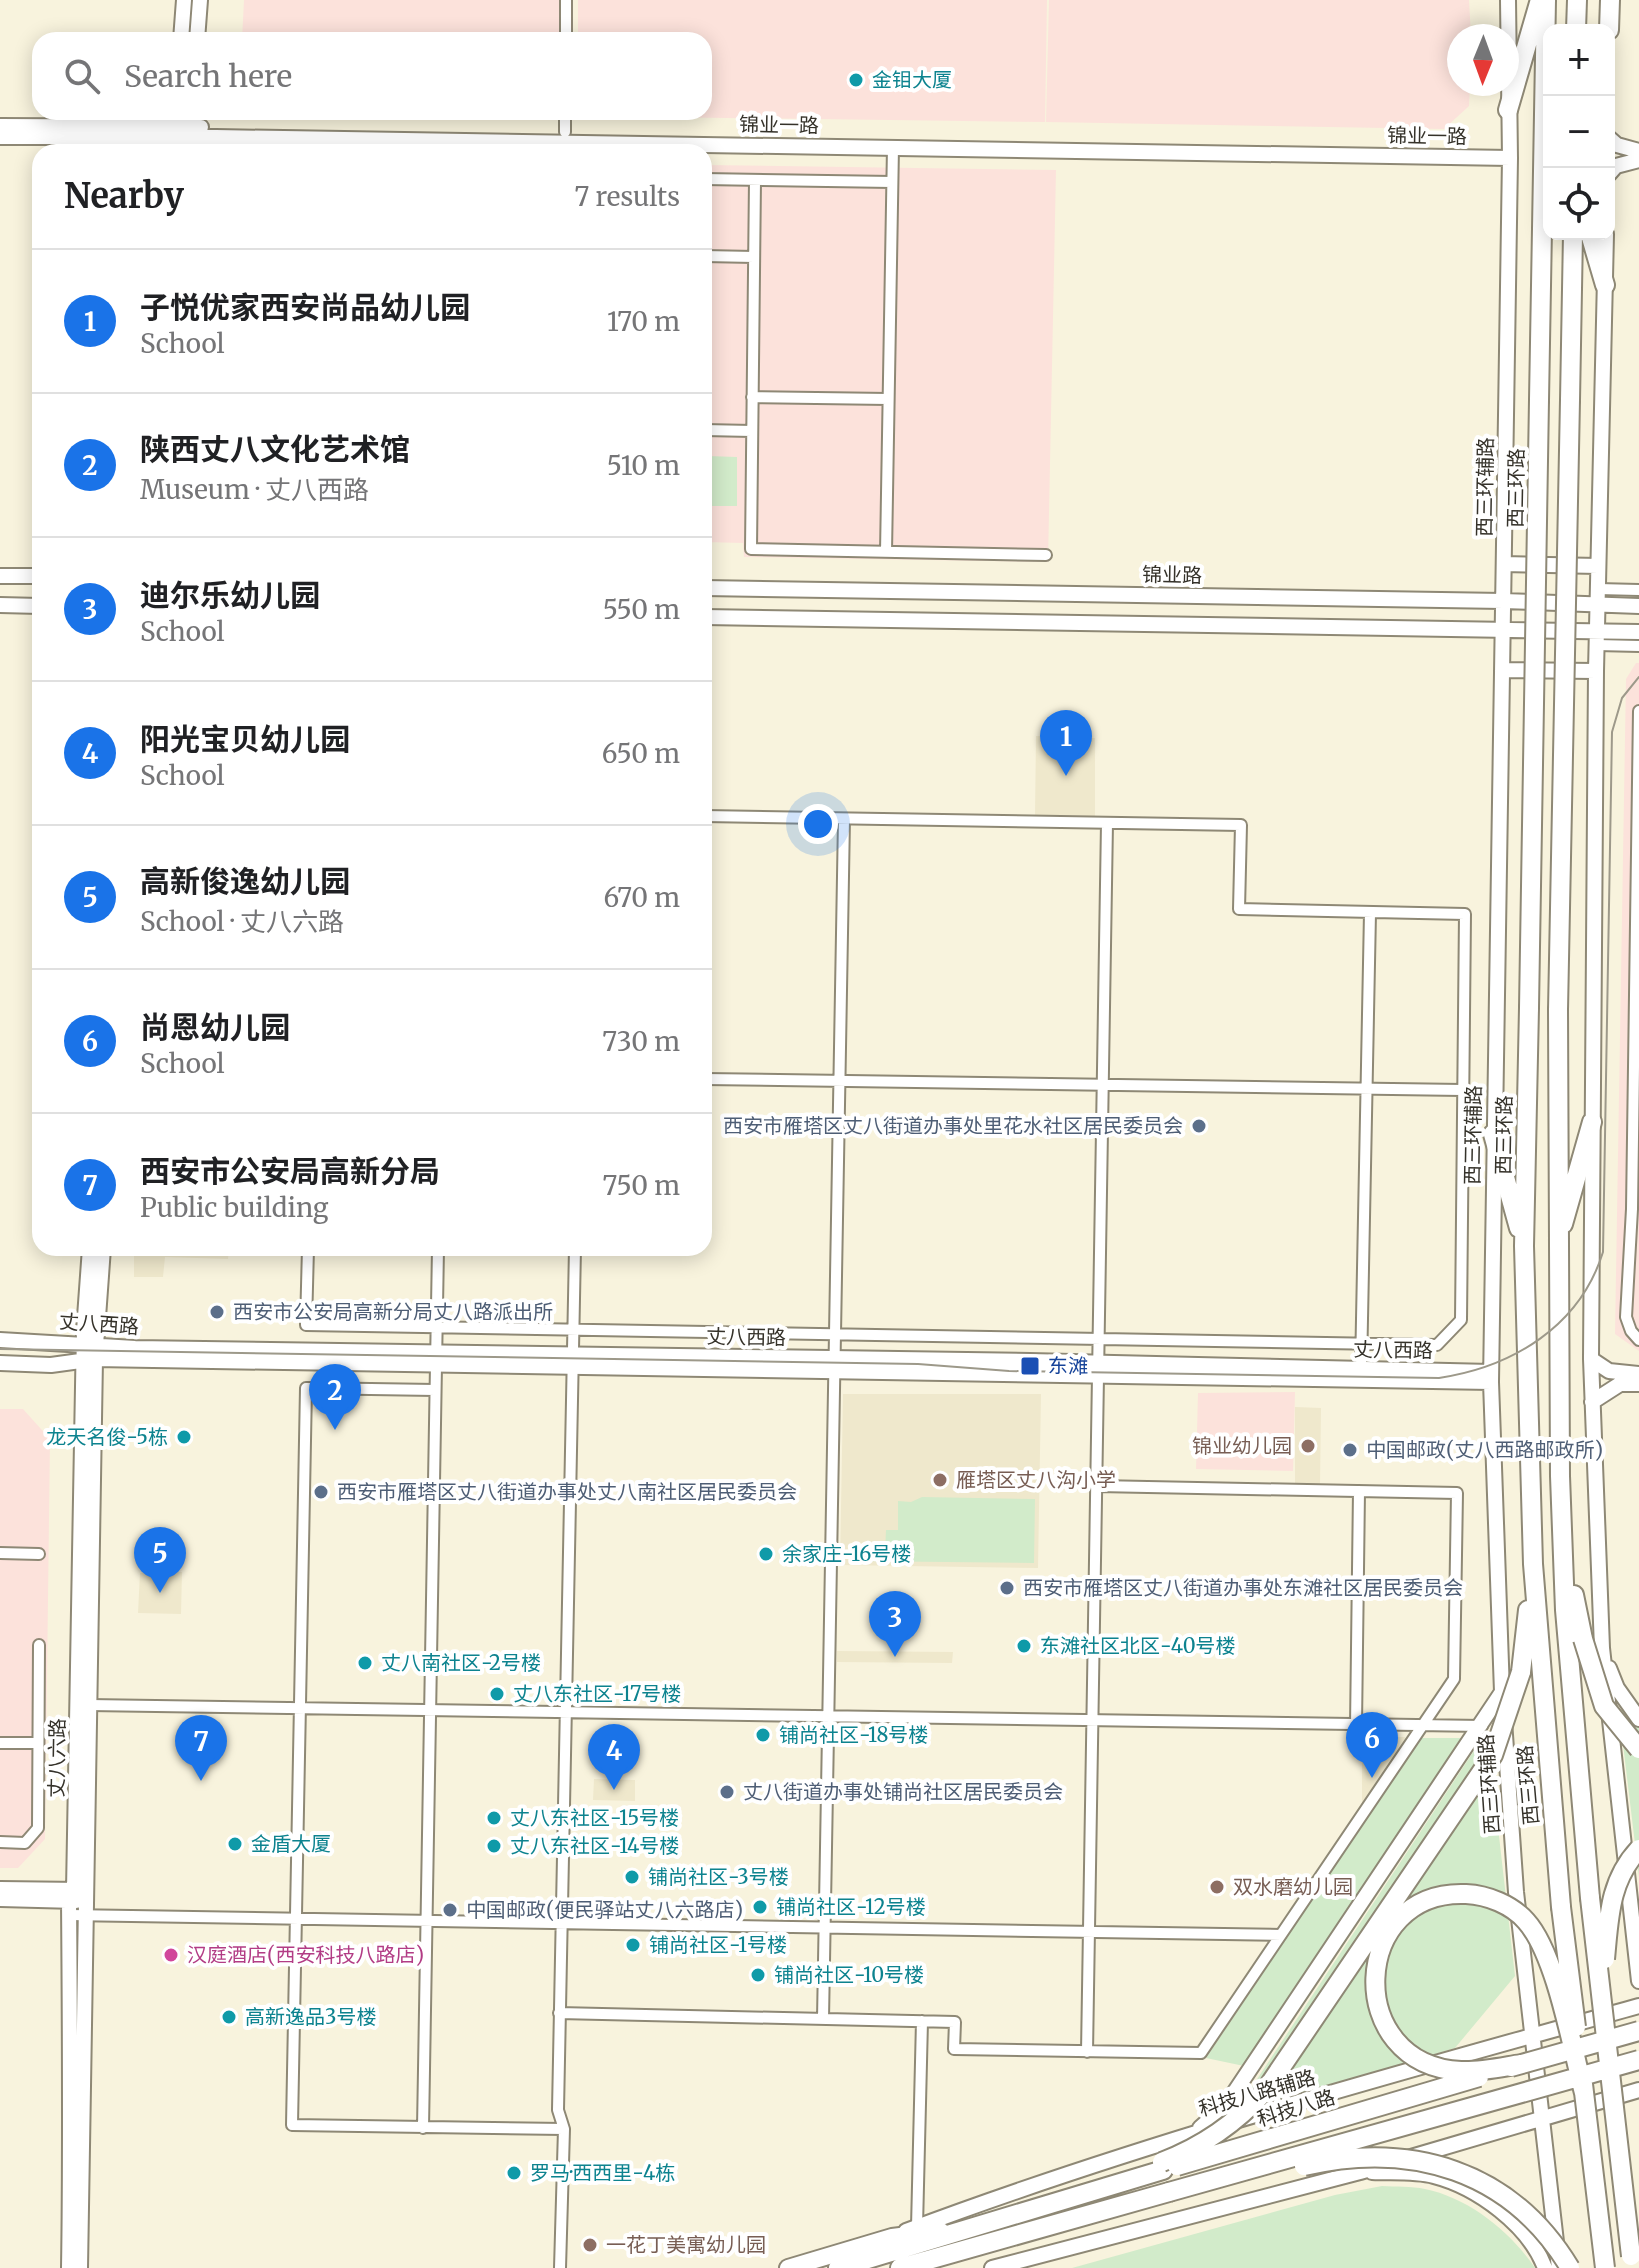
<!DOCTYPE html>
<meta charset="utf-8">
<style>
:root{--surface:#fff;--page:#f2f2f2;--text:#202124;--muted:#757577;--line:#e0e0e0;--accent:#1a73e8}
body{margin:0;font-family:Merriweather,"Noto Sans SC",serif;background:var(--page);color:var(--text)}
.controls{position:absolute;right:24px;top:24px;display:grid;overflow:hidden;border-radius:16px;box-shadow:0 4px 20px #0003}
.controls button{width:72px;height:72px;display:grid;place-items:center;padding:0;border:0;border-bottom:2px solid var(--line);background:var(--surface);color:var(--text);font:40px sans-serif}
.compass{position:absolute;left:1447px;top:24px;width:72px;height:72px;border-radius:50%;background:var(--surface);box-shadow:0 4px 20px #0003;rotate:181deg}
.you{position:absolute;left:818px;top:824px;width:28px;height:28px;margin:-20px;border:6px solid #fff;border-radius:50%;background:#1a73e8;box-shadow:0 0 0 12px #1a73e833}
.badge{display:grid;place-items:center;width:52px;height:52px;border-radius:50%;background:var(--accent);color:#fff;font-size:26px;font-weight:700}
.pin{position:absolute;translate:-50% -66px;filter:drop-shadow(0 2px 4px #0008)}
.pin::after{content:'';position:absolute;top:42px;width:28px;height:24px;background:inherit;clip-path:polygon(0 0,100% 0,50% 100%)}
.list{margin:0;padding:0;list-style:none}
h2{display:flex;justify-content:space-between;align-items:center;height:104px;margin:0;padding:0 32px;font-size:34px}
h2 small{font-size:26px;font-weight:400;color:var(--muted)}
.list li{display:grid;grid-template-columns:52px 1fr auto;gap:24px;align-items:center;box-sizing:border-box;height:144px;padding:0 32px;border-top:2px solid var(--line)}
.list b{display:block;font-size:30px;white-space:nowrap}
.list p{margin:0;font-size:26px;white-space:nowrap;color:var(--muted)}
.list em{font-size:26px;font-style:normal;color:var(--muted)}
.icon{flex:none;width:44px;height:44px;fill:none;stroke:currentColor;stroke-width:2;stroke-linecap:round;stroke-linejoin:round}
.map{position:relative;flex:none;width:1639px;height:2268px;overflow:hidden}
.search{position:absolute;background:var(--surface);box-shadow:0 4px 20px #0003;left:32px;top:32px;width:680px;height:88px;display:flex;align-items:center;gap:20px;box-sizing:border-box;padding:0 28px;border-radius:24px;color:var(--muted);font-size:30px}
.panel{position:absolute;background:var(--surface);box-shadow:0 4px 20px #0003;left:32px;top:144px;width:680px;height:1112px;border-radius:24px}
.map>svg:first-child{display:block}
</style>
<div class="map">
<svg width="1639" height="2268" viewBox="0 0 1639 2268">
<rect width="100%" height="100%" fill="#f8f3dd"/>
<path fill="#fce2db" d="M244 0H571L570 40H242Z
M578 0H1047L1045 122 577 116V112H704V40H578Z
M1049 0H1469L1471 36H1459V84H1470L1469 106 1444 129 1046 122Z
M704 165 1056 170 1048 562 744 557 743 543 704 542Z
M1636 663H1639V1351L1615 1334 1626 679Z
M1295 1392 1293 1471 1196 1469 1198 1393Z
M0 1409H23L50 1439 45 1839 18 1868H0Z"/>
<path fill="#efe8cc" d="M1036 736 1095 738V816L1035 815Z
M134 1248H229L228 1259 165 1257 163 1277H134Z
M843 1394H1041L1038 1568 840 1565Z
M1295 1407 1321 1408 1320 1485H1295Z
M182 1572 181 1614 138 1613 140 1573Z
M837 1651 953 1652 952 1663 837 1662Z
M1362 1737H1405L1404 1748 1362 1807Z
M594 1779 635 1780V1801L593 1800Z"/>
<path fill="#d2ebca" d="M707 456 737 457V506H706Z
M922 1497 1035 1499 1034 1563 851 1561V1552H885L886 1530H898V1501L911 1502Z
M1622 1710 1639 1728V1877L1619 1711Z
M1487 1731 1515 1976 1455 2048 1267 2104 1246 2108 1240 2105Z
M1420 1738H1464L1244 2066 1206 2058Z
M1382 2186C1396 2187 1411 2186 1425 2189 1469 2198 1511 2232 1535 2268H1072L1335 2195Z"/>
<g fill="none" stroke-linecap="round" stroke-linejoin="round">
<g stroke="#8e8875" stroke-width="14">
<path id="street" d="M566 40V0
M565 132V112
M704 179 892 182
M755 180 751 549 1046 555
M704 256 754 257
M752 397 888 399
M704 430 752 431
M886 552 893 147
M1598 589 1639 590
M1597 645 1639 646
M1639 711 1632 1209 1626 1317 1631 1331 1639 1340
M704 1079 1462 1090
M308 1248 306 1325 1437 1345 1461 1320 1465 914 1239 909 1241 825 704 816
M1361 1370 1370 913
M435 1390 306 1388 292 2125 564 2129
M0 1553 39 1554
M89 1705 1482 1726
M1356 1726 1359 1491
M0 1743H38
M0 1842 25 1843 38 1828 39 1645
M69 1915 1281 1935
M559 2013 955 2022 954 2049 1201 2053 1454 1679 1457 1493 1098 1486
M823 2019 844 819
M1087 2052 1107 823
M423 2128 438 1248
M917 2227 922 2021
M560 2268 564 2129 558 2110 575 1248"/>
</g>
<g stroke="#8e8875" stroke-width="18">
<path id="secondary" d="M1508 0 1510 158 1491 1382 1502 1692 1516 1892 1559 2268
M181 40 184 0
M197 40 200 0
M0 126 201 127
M0 137H216L1510 158
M1609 138 1617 145 1639 151
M181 152C182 136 190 128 191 112
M1609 174 1616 166 1639 160
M1606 234 1596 671 1591 1359 1602 1648 1639 1981
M1504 564 1598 566
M0 576H40
M704 588 1503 601 1639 606
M0 605 40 606
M704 617 1639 632
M1502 670 1596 671
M0 1340 135 1348 1030 1361 1491 1372
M1591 1359 1609 1371 1639 1374
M0 1363 51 1365 95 1359 1491 1382
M1592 1402 1620 1384H1639
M1609 1668 1617 1688 1639 1719
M0 1889 81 1890
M0 1899 76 1901
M1200 2128 1226 2105 1502 1692
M1372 2172C1392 2173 1415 2171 1434 2176 1477 2187 1529 2225 1545 2268
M906 2231C1146 2141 1392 2075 1639 2006
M69 2268C71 2145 70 2023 69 1901L74 1890 84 1331 90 1248
M80 2268 95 1359 103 1248
M992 2268 1360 2172 1639 2090"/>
</g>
<g stroke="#8e8875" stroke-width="20">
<path id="primary" d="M788 2268 892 2237 941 2231"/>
</g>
<g stroke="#8e8875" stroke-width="22">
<path id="highway" d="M1576 30 1577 0
M1609 30 1610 0
M1508 110 1539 3
M1590 234 1605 285
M1539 400 1546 0
M1570 400 1573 234
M1529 1008 1524 1246 1533 1564 1561 1907
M1558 1010 1560 1476 1565 1610 1590 1898
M1493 1134 1519 1228
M1563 1224 1592 1122
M1574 1595 1583 1639
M1521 1672 1528 1610
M838 2268 1163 2170
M900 2268 1169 2192"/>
</g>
<use href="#street" stroke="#fff" stroke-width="10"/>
<use href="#secondary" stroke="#fff" stroke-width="14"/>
<use href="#primary" stroke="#fff" stroke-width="16"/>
<use href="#highway" stroke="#fff" stroke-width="18"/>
<path stroke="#9d998a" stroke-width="2" d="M0 1349 918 1364 1009 1371 1439 1378C1513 1367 1580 1326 1603 1252L1612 732 1622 698 1639 677"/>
<g stroke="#8e8875" stroke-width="22" stroke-linecap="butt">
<path id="highway-bridge" d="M1529 1008 1539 400
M1558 1010 1570 400
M1583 1639 1604 1706 1639 1749
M1590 1898 1631 2256
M1561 1907 1576 2027
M1605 1959C1609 1918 1609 1881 1639 1849
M1521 2064C1502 2067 1480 2072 1461 2071 1342 2065 1350 1889 1466 1894 1488 1895 1512 1905 1526 1921 1556 1954 1572 2048 1584 2093
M1511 2067 1639 2031
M1583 2084 1605 2268
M1162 2162C1203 2146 1235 2124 1265 2091L1493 1755 1521 1672
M1177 2166 1479 2077
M1304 2166C1411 2141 1511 2170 1570 2268
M1169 2192 1639 2060"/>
</g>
<use href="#highway-bridge" stroke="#fff" stroke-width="18"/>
</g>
<g fill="#0f9aa8" stroke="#fff" stroke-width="3">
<circle cx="856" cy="80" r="8"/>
<circle cx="184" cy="1437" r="8"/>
<circle cx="766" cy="1554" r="8"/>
<circle cx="1024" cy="1646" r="8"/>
<circle cx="365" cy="1663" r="8"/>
<circle cx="497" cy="1694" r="8"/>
<circle cx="763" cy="1735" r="8"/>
<circle cx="494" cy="1818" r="8"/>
<circle cx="235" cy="1844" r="8"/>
<circle cx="494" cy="1846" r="8"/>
<circle cx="632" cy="1877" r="8"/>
<circle cx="760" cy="1907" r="8"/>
<circle cx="633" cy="1945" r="8"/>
<circle cx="758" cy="1975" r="8"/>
<circle cx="229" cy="2017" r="8"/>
<circle cx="514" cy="2173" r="8"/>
</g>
<g fill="#5c6f8a" stroke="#fff" stroke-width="3">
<circle cx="1199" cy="1126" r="8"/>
<circle cx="217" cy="1312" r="8"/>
<circle cx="1350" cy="1450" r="8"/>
<circle cx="321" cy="1492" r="8"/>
<circle cx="1007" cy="1588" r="8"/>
<circle cx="727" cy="1792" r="8"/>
<circle cx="450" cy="1910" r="8"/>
</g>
<rect fill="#1a4fb4" stroke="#fff" stroke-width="3" x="1020" y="1356" width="20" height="20" rx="4"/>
<g fill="#8d6e63" stroke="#fff" stroke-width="3">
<circle cx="1308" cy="1446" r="8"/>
<circle cx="940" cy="1480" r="8"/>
<circle cx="1217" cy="1887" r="8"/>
<circle cx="590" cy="2245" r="8"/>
</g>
<circle fill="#d1479c" stroke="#fff" stroke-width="3" cx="171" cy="1955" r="8"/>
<g text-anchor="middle" stroke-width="8" stroke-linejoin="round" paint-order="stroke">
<g font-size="20" fill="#0d838f" stroke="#fff" text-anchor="start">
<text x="872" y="87">金钼大厦</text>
<text x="168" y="1444" text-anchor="end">龙天名俊-5栋</text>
<text x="782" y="1561">余家庄-16号楼</text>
<text x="1040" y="1653">东滩社区北区-40号楼</text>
<text x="381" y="1670">丈八南社区-2号楼</text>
<text x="513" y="1701">丈八东社区-17号楼</text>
<text x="779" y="1742">铺尚社区-18号楼</text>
<text x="510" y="1825">丈八东社区-15号楼</text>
<text x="251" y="1851">金盾大厦</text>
<text x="510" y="1853">丈八东社区-14号楼</text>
<text x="648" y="1884">铺尚社区-3号楼</text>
<text x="776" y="1914">铺尚社区-12号楼</text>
<text x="649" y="1952">铺尚社区-1号楼</text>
<text x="774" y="1982">铺尚社区-10号楼</text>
<text x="245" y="2024">高新逸品3号楼</text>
<text x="530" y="2180">罗马·西西里-4栋</text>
</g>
<g font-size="20" fill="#35322a" stroke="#fff">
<text transform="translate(779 125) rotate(1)" y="7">锦业一路</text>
<text transform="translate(1427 136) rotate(1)" y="7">锦业一路</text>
<text transform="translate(1485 487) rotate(-89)" y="7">西三环辅路</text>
<text transform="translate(1516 488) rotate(-89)" y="7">西三环路</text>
<text transform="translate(1172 575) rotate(1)" y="7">锦业路</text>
<text transform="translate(1473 1135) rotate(-89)" y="7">西三环辅路</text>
<text transform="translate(1504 1135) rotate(-89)" y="7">西三环路</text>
<text transform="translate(99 1324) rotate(4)" y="7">丈八西路</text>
<text transform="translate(746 1337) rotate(1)" y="7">丈八西路</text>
<text transform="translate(1393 1350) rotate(1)" y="7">丈八西路</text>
<text transform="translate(57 1758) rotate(-89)" y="7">丈八六路</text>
<text transform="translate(1489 1784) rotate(-94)" y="7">西三环辅路</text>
<text transform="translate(1528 1785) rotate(-95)" y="7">西三环路</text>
<text transform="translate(1257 2093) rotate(-16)" y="7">科技八路辅路</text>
<text transform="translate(1296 2108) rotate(-17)" y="7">科技八路</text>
</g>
<g font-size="20" fill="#4e5e75" stroke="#fff" text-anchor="start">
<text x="1183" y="1133" text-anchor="end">西安市雁塔区丈八街道办事处里花水社区居民委员会</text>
<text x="233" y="1319">西安市公安局高新分局丈八路派出所</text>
<text x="1366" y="1457">中国邮政(丈八西路邮政所)</text>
<text x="337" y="1499">西安市雁塔区丈八街道办事处丈八南社区居民委员会</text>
<text x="1023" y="1595">西安市雁塔区丈八街道办事处东滩社区居民委员会</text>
<text x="743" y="1799">丈八街道办事处铺尚社区居民委员会</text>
<text x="466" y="1917">中国邮政(便民驿站丈八六路店)</text>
</g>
<g font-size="20" fill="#164399" stroke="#fff" text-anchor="start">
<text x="1048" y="1373">东滩</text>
</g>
<g font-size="20" fill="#785e54" stroke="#fff" text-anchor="start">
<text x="1292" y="1453" text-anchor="end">锦业幼儿园</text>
<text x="956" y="1487">雁塔区丈八沟小学</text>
<text x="1233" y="1894">双水磨幼儿园</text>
<text x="606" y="2252">一花丁美寓幼儿园</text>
</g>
<g font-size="20" fill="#b23c85" stroke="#fff" text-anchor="start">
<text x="187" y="1962">汉庭酒店(西安科技八路店)</text>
</g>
</g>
</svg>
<div class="controls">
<button>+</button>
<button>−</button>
<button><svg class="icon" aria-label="locate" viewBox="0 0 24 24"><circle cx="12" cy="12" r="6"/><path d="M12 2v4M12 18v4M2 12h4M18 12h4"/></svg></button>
</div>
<svg class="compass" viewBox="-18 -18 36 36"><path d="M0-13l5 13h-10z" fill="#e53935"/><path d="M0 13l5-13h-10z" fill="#757577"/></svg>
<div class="you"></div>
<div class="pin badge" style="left:1066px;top:776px">1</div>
<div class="pin badge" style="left:335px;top:1430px">2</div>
<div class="pin badge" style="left:895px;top:1657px">3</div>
<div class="pin badge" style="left:614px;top:1790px">4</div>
<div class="pin badge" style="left:160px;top:1593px">5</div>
<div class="pin badge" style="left:1372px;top:1778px">6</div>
<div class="pin badge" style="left:201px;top:1781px">7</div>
<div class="search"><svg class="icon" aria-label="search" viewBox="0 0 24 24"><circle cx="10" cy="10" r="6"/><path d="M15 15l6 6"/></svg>Search here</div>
<section class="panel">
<h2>Nearby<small>7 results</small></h2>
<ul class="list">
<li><span class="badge">1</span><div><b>子悦优家西安尚品幼儿园</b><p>School</p></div><em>170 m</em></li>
<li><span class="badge">2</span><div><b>陕西丈八文化艺术馆</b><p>Museum · 丈八西路</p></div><em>510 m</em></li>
<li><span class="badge">3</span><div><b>迪尔乐幼儿园</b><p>School</p></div><em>550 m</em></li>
<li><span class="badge">4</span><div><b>阳光宝贝幼儿园</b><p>School</p></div><em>650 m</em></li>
<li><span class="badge">5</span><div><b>高新俊逸幼儿园</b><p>School · 丈八六路</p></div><em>670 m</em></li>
<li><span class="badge">6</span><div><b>尚恩幼儿园</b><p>School</p></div><em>730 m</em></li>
<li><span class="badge">7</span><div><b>西安市公安局高新分局</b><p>Public building</p></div><em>750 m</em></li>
</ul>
</section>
</div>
